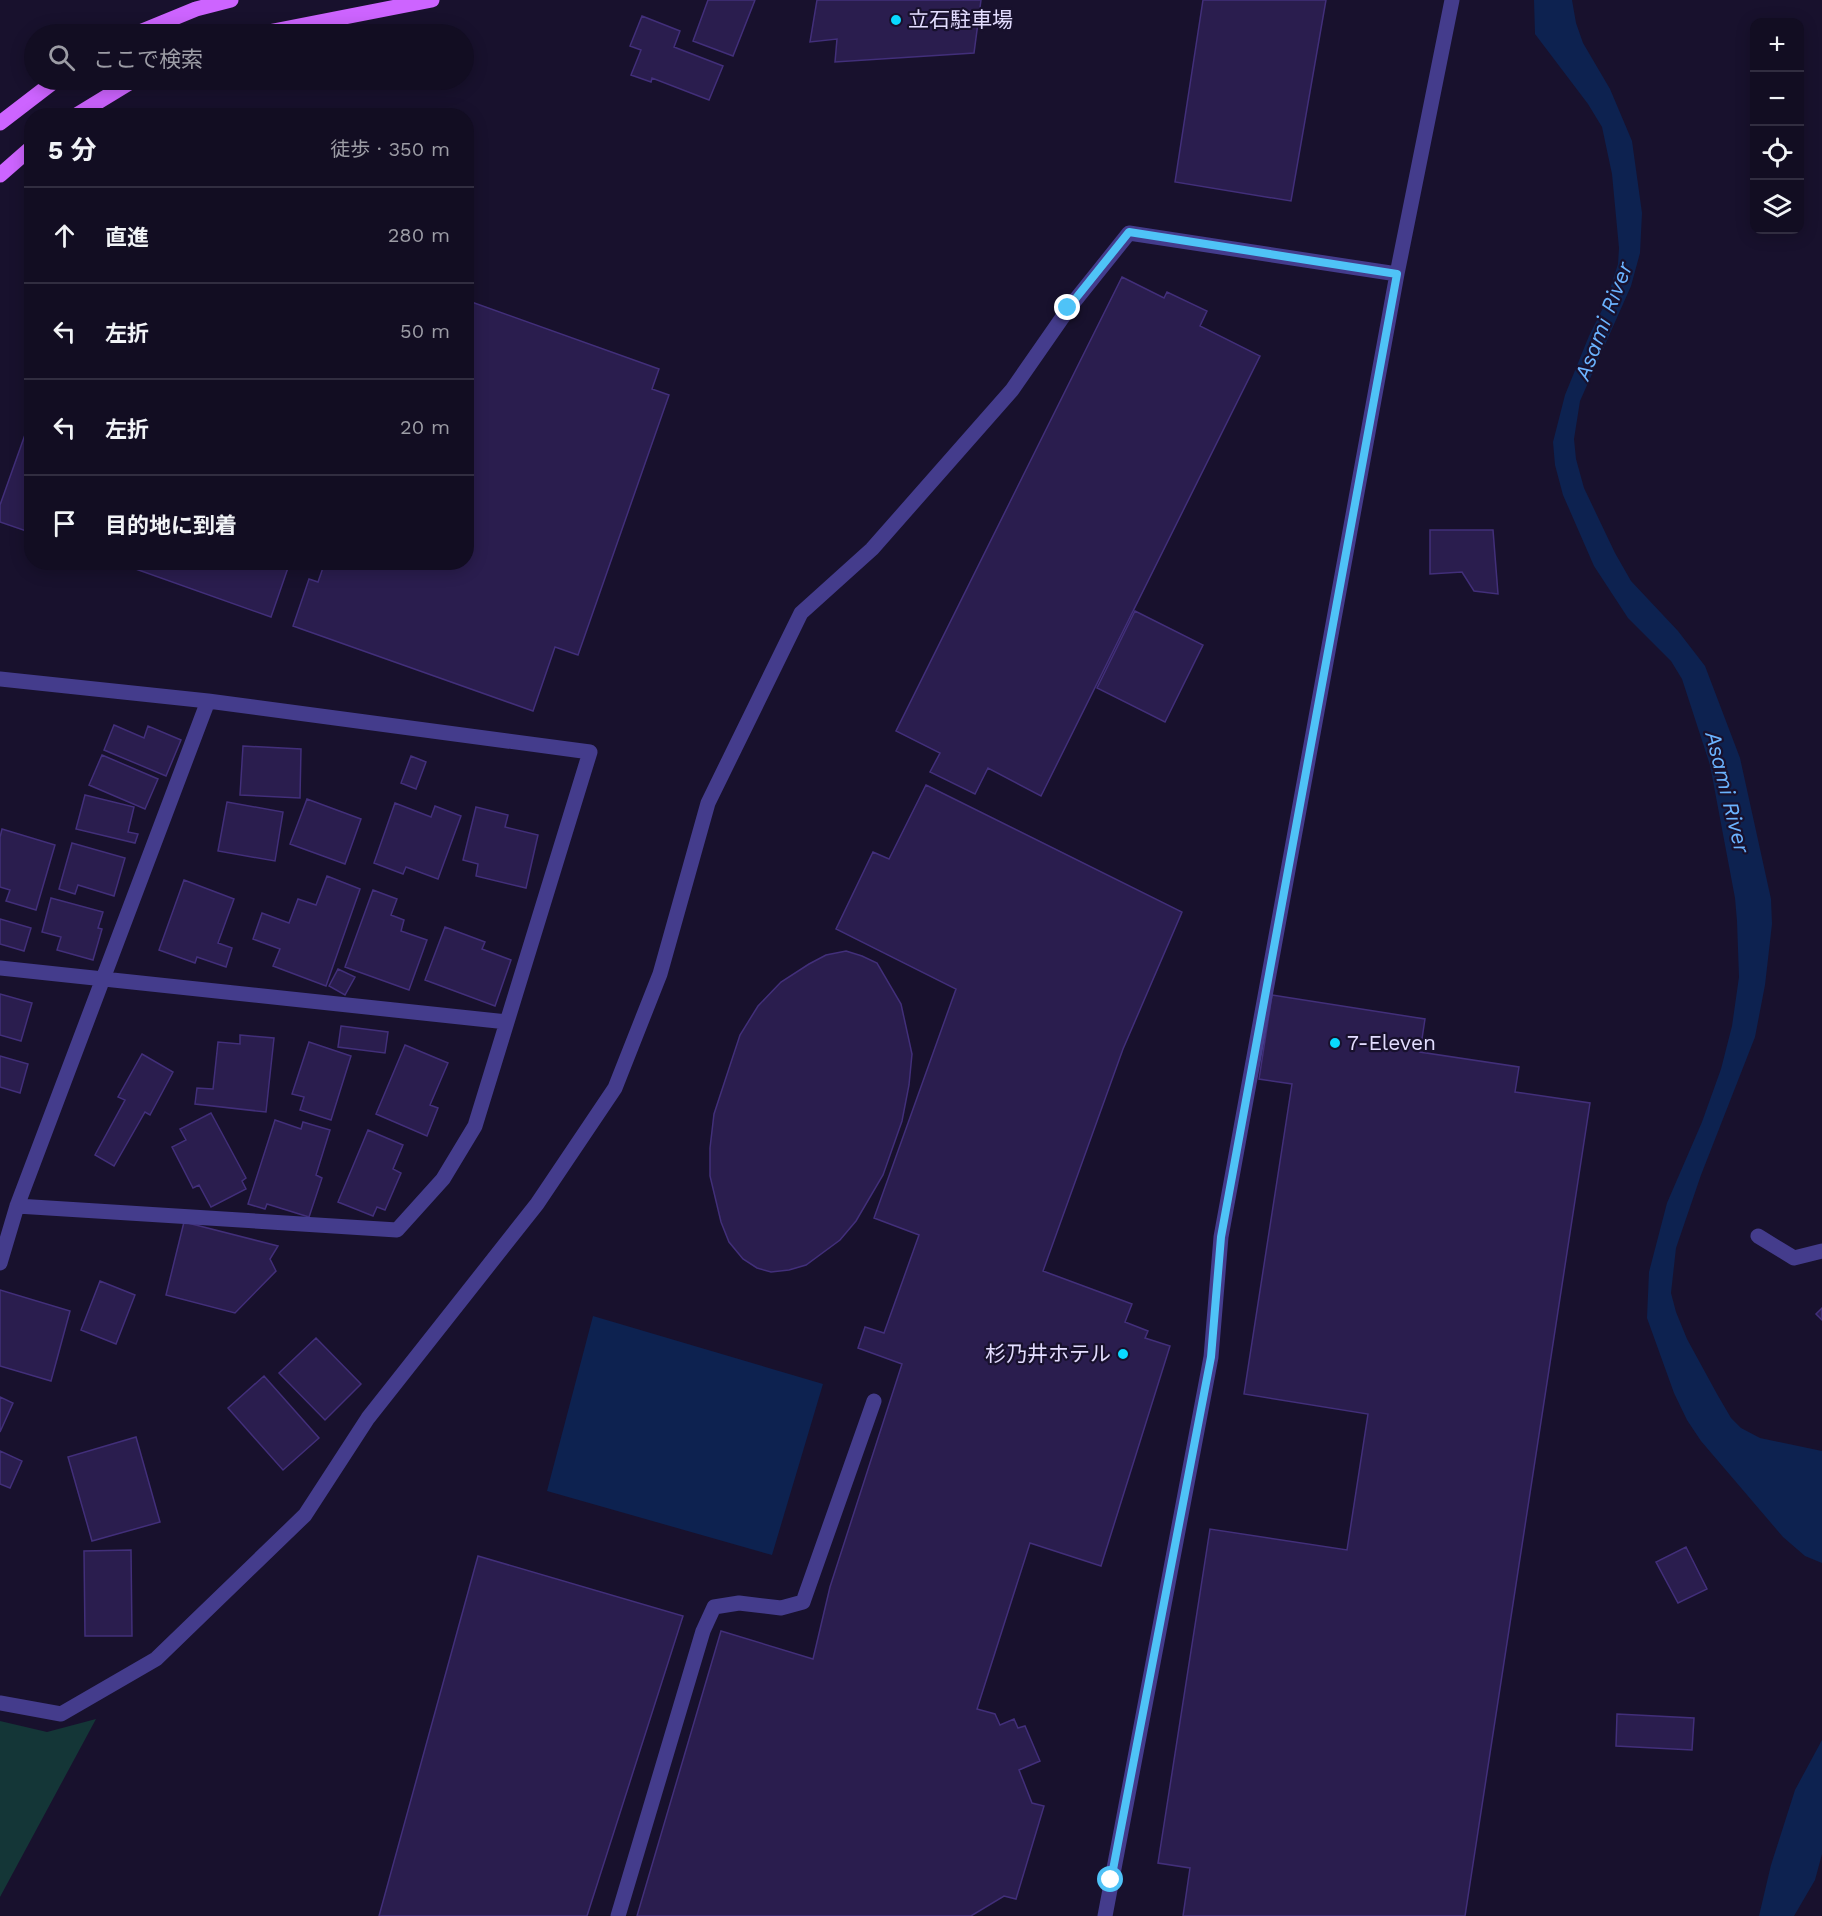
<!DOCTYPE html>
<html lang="ja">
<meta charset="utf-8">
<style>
:root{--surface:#120d22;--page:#1b162a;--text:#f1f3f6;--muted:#9c9ca5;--line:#312d40}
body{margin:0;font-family:"Work Sans","Noto Sans JP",sans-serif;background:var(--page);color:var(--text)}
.controls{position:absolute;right:18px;top:18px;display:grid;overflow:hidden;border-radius:12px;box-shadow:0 3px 15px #0003}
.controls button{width:54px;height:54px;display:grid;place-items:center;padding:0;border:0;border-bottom:2px solid var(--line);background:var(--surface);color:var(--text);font:30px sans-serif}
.stop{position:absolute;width:18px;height:18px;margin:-14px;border:4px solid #4fc3f7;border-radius:50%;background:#fff}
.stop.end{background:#4fc3f7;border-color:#fff;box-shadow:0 2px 6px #0008}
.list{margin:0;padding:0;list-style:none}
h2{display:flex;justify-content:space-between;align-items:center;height:78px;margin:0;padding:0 24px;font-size:26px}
h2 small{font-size:20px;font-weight:400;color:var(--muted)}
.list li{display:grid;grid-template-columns:39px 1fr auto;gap:18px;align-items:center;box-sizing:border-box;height:96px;padding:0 24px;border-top:2px solid var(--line)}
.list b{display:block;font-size:22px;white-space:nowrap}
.list em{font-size:20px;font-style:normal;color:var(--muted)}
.icon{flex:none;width:33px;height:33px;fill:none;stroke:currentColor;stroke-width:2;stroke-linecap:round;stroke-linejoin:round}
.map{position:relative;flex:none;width:1822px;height:1916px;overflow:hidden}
.search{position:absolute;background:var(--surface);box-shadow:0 3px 15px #0003;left:24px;top:24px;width:450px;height:66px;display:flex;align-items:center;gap:15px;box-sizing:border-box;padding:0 21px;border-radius:33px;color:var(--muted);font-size:22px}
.panel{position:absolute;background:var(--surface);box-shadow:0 3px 15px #0003;left:24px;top:108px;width:450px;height:462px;border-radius:24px}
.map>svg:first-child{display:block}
</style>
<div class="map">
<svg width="1822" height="1916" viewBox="0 0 1822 1916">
<rect width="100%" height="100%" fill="#18112d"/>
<path fill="#143637" d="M96 1719 0 1897V1721L47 1732Z"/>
<path fill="#0d2250" d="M1534 0H1572L1576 23 1583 43 1610 89 1632 141 1642 213 1640 253 1631 286 1580 401 1574 439 1576 459 1584 488 1615 553 1631 581 1678 631 1705 666 1740 758 1771 899 1772 924 1765 985 1755 1037 1701 1175 1676 1248 1671 1293 1676 1312 1687 1339 1717 1394 1731 1418 1741 1428 1760 1438 1822 1451V1563L1805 1556 1783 1537 1701 1441 1687 1420 1674 1393 1647 1318 1649 1272 1667 1203 1702 1122 1721 1069 1732 1026 1739 977 1737 921 1735 898 1710 765 1682 679 1671 661 1628 618 1594 566 1563 495 1555 465 1553 442 1565 395 1589 336 1606 302 1618 264 1619 248 1612 174 1602 127 1588 104 1535 34Z
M593 1316 823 1384 772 1555 547 1491Z
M1822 1740V1854L1815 1880 1794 1916H1759L1771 1865 1795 1790Z"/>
<path fill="#2a1d4e" stroke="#422f7a" stroke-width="1.5" d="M708 0H755L733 56 693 41Z
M817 0H981L974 53 835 62 837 39 810 42Z
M1203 0H1326L1291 201 1175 182Z
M642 16 680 31 674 47 723 66 709 100 652 78 651 82 631 75 641 50 630 46Z
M1122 277 1164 298 1167 292 1207 311 1200 326 1260 356 1041 796 988 768 975 794 930 772 940 753 896 731Z
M466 300 659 369 652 389 669 395 578 655 555 647 533 711 293 626 309 579 318 582 325 562H466Z
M32 415V533L0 522V505Z
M1430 530H1493L1498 594 1474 591 1462 572 1430 574Z
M116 562H290L271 617Z
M1135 611 1203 645 1165 722 1097 688Z
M114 725 144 738 148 726 181 740 166 776 104 750Z
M243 746 301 749 300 798 240 795Z
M102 755 158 779 145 809 89 785Z
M411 756 426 762 416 789 401 783Z
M926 785 1182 912 1123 1049 1043 1271 1132 1304 1125 1322 1148 1331 1145 1338 1170 1346 1101 1566 1030 1543 977 1709 995 1714 1000 1725 1014 1719 1018 1728 1025 1726 1040 1761 1019 1770 1032 1803 1044 1806 1016 1899 1004 1896 971 1916H637L721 1631 813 1659 830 1587 902 1364 858 1348 865 1327 884 1333 919 1235 874 1218 956 989 836 929 873 852 889 859Z
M85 795 134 807 128 832 138 834 135 843 76 829Z
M307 799 361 819 345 864 290 844Z
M227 802 283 812 275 861 218 851Z
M395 803 431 817 435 806 461 816 438 879 406 867 403 874 374 863Z
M476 807 508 815 505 827 538 835 526 888 476 876 478 864 463 860Z
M2 829 55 845 36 910 6 901 10 890 0 887V837Z
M72 843 125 858 114 896 78 885 75 894 59 889Z
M327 876 360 889 326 986 273 966 280 949 253 939 262 913 289 923 298 899 316 905Z
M184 880 234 899 218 943 232 948 226 967 197 957 195 963 159 950Z
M373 890 397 899 391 915 404 920 401 931 427 940 409 990 345 967Z
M51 898 103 912 98 928 102 929 93 960 57 950 61 937 42 932Z
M0 919 31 928 24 951 0 944Z
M445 927 485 942 482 949 511 960 495 1006 425 980Z
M846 951 862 956 877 963 901 1004 912 1054 909 1085 902 1121 883 1175 856 1221 840 1240 806 1265 789 1270 771 1272 757 1268 743 1259 729 1242 721 1222 710 1176V1148L714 1114 740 1035 758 1006 781 982 809 964 826 955Z
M338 969 355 977 345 995 329 986Z
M0 994 32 1003 21 1041 0 1035Z
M1272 995 1425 1019 1420 1052 1519 1067 1515 1092 1590 1103 1465 1916H1183L1190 1868 1158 1863 1210 1529 1347 1550 1368 1414 1244 1394 1292 1084 1259 1079Z
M341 1026 388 1032 385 1053 338 1047Z
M240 1035 274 1038 266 1112 195 1104 197 1088 213 1089 218 1042 240 1044Z
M309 1042 351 1056 331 1120 300 1110 304 1097 292 1094Z
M405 1045 448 1063 430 1105 438 1108 427 1136 376 1114Z
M142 1054 173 1072 150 1115 145 1112 114 1166 95 1155 125 1100 118 1097Z
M0 1056 28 1064 20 1093 0 1087Z
M211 1113 246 1178 242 1181 246 1189 211 1207 199 1185 193 1188 172 1147 186 1140 180 1129Z
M275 1120 301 1129 303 1122 330 1130 316 1175 322 1178 309 1217 267 1204 265 1209 248 1204Z
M368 1130 403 1145 393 1169 401 1173 385 1210 377 1207 373 1216 338 1202Z
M184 1222 278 1246 270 1259 276 1271 235 1313 166 1295Z
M100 1281 135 1295 116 1344 81 1330Z
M0 1290 70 1311 51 1381 0 1366Z
M1822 1308V1320L1816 1314Z
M316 1338 361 1384 325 1420 279 1373Z
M264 1376 319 1438 283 1470 228 1408Z
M0 1397 13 1403 0 1432Z
M136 1437 160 1522 92 1541 68 1457Z
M0 1451 22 1461 10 1488 0 1484Z
M1686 1547 1707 1589 1678 1603 1656 1562Z
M131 1550 132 1636H85L84 1551Z
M478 1556 683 1616 587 1916H379Z
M1617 1714 1694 1718 1692 1750 1616 1746Z"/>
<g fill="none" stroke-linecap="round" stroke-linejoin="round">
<path stroke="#443c8c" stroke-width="15" d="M0 679 208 701 590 752 475 1126 443 1179 397 1230 17 1206
M0 968 507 1022
M1758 1236 1794 1258 1822 1251
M0 1263 17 1206 208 701
M0 1703 61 1714 156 1659 305 1515 368 1418 537 1204 615 1088 660 974 708 803 801 613 872 549 1012 390 1069 308 1129 233 1397 274
M618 1916 703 1631 714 1607 739 1603 781 1608 803 1602 874 1401
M1105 1916 1211 1357 1221 1237 1397 274 1452 0"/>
<path stroke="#cd64ff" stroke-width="15" d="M135 34 196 9 231 0
M258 34 432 0
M75 116 134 80
M0 123 56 80
M0 175 32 147"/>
</g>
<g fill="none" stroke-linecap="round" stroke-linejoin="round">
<path stroke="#4fc3f7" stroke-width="8" d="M1068 308 1129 232 1397 274 1221 1237 1211 1357 1111 1880"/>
</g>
<g fill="#09d9ff" stroke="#18112d" stroke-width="2">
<circle cx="896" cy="20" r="6"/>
<circle cx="1335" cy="1043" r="6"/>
<circle cx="1123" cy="1354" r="6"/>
</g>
<g text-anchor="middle" stroke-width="4.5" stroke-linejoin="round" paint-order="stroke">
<g font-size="21" fill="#e3ddff" stroke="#18112d" text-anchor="start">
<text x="908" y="27">立石駐車場</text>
<text x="1347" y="1050">7-Eleven</text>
<text x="1111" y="1361" text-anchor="end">杉乃井ホテル</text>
</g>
<g font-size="22" font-style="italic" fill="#6bb3ff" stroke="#18112d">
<text transform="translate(1603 321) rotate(-69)" y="8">Asami River</text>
<text transform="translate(1728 792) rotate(76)" y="8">Asami River</text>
</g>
</g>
</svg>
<div class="controls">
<button>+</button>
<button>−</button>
<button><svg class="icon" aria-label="locate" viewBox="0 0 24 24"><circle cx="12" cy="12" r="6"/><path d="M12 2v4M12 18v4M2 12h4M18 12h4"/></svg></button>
<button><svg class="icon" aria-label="layers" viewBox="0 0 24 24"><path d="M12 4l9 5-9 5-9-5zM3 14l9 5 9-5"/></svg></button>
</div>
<div class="stop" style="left:1111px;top:1880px"></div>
<div class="stop end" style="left:1068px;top:308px"></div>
<div class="search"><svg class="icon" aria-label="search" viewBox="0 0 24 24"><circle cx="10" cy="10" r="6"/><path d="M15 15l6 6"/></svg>ここで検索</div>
<section class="panel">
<h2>5 分<small>徒歩 · 350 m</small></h2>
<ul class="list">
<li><svg class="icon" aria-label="ahead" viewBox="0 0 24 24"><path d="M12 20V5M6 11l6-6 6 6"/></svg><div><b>直進</b></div><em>280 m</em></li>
<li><svg class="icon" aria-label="left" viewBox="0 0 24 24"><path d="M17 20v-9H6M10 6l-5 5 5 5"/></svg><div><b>左折</b></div><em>50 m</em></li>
<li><svg class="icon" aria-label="left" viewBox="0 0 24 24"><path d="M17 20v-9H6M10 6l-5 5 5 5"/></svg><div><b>左折</b></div><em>20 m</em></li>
<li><svg class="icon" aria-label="arrive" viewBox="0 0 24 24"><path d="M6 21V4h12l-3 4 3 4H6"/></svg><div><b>目的地に到着</b></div></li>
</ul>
</section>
</div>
